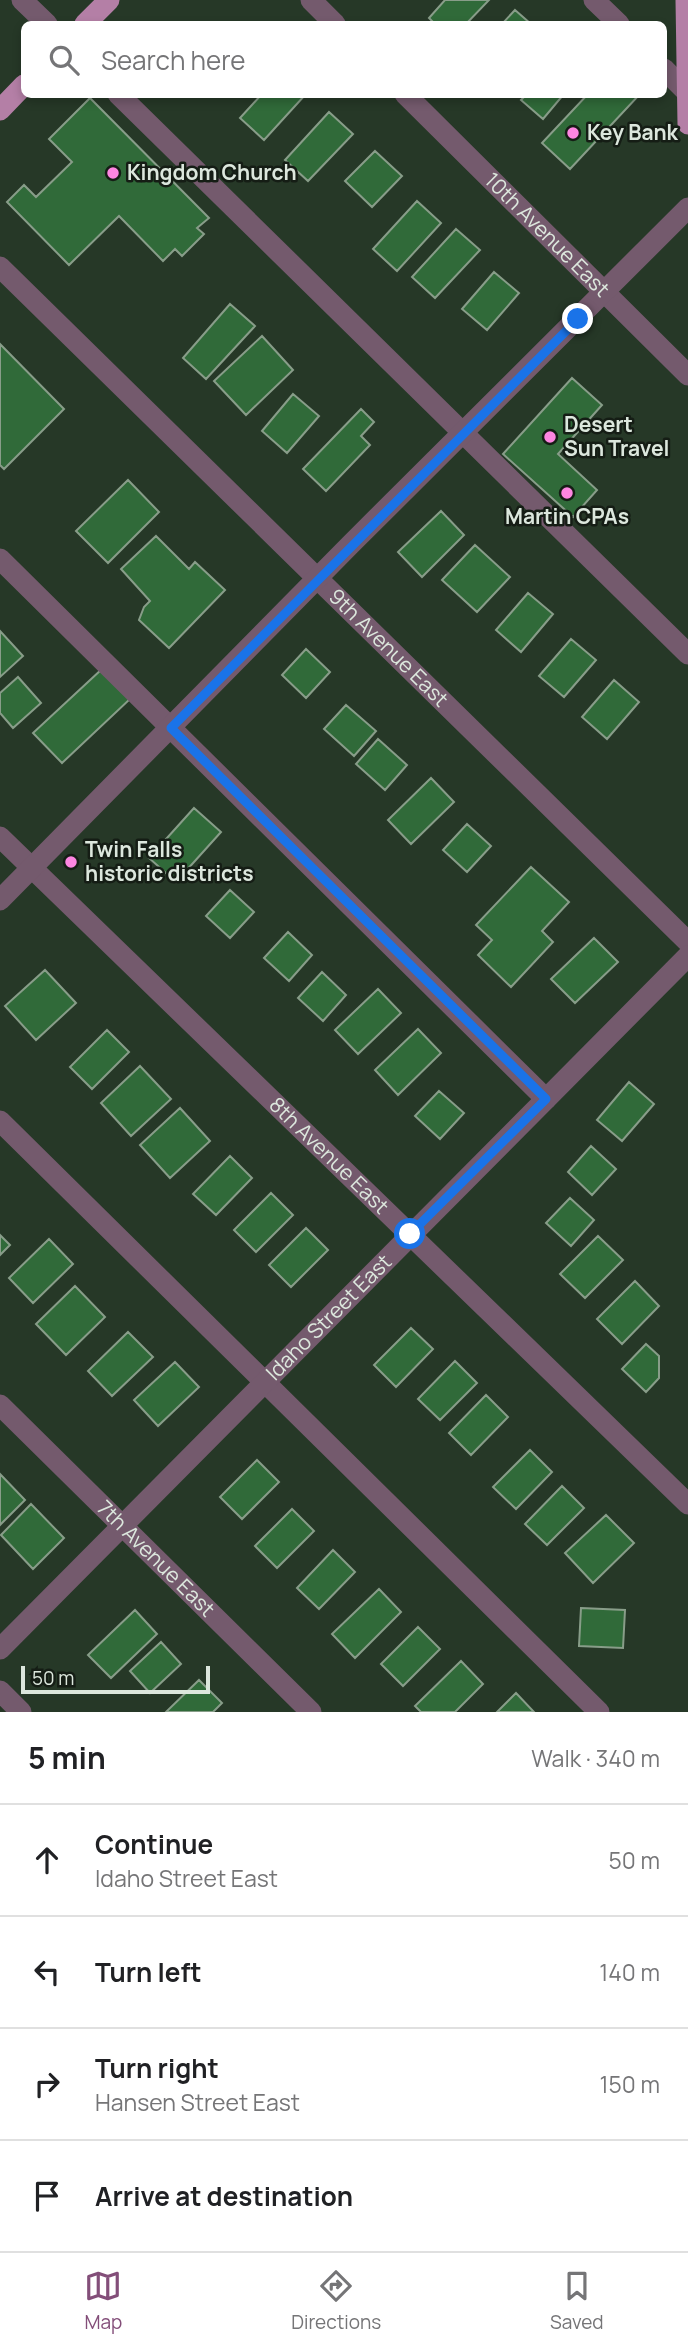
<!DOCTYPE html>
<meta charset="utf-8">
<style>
:root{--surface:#fff;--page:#f2f2f2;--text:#202124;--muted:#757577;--line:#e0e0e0;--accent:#834e79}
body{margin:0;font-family:Manrope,sans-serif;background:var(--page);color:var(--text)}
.scale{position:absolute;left:21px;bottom:18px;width:189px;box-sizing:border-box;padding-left:7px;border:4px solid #dce7dd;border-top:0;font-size:19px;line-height:24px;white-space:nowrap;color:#dce7dd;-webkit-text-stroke:5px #151d15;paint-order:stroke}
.stop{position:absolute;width:21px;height:21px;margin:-16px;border:5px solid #1a73e8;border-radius:50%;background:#fff}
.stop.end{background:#1a73e8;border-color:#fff;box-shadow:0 2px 7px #0008}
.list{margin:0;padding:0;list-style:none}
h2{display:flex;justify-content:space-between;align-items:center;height:91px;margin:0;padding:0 28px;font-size:30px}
h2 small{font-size:23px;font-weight:400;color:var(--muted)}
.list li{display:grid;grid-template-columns:46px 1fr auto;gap:21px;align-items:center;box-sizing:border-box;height:112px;padding:0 28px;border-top:2px solid var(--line)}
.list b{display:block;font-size:26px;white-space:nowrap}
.list p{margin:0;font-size:23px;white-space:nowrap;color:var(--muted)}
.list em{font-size:23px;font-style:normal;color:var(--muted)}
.icon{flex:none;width:38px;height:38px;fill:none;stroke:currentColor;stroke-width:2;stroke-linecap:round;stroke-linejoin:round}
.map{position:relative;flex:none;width:688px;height:1712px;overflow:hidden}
.search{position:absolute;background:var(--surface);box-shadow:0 4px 10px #0003;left:21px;right:21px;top:21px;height:77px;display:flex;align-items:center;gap:18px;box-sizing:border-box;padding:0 24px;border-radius:10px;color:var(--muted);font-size:26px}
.sheet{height:539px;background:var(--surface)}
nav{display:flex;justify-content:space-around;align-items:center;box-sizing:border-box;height:98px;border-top:2px solid var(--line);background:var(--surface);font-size:19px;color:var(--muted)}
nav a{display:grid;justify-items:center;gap:4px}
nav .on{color:var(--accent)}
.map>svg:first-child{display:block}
</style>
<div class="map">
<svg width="688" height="1712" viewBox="0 0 688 1712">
<rect width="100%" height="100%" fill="#263827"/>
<path fill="#306a39" stroke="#889d89" stroke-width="2" d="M445 0H489L466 24H435L429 18Z
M515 10 531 24H502Z
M262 94H306L264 140 240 118Z
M527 94H564L543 119 521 100Z
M588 94H640L570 169 542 143Z
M90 98 209 218 197 228 204 234 182 256 175 249 163 261 119 216 69 265 7 202 24 185 36 197 72 162 49 139Z
M329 112 353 134 308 181 285 160Z
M375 151 402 176 372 207 345 181Z
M417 201 441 223 397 271 373 249Z
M456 229 480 250 435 298 412 277Z
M494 272 519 293 487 330 462 309Z
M230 304 255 326 206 379 183 358Z
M262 336 293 370 246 415 214 381Z
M0 344 64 409 4 469 0 465Z
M572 378 602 405 558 454 597 490 573 517 503 454Z
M293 394 319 416 287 453 262 431Z
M361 409 374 422 361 436 370 445 326 491 303 469Z
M128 480 159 512 108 563 76 531Z
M441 511 464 535 422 577 398 552Z
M156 536 189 569 195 562 225 590 169 648 139 620 144 607 150 601 121 569Z
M475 545 510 577 477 612 442 580Z
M528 593 553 614 521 652 496 630Z
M0 631 23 656 0 677Z
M571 639 596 660 564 697 539 676Z
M306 649 330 672 306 698 282 675Z
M102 669 130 699 62 763 33 733Z
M18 677 41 703 13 728 0 713V693Z
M614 680 639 702 607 739 582 717Z
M346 705 376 731 354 756 324 729Z
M378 739 407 765 385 790 356 764Z
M431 778 454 802 411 844 388 820Z
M194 808 221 832 176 882 149 858Z
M467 824 491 846 467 872 443 850Z
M531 867 569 902 542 931 553 942 511 987 478 955 492 940 476 925Z
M230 890 254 912 230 938 206 916Z
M288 932 312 955 289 981 264 958Z
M594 938 618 962 575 1003 551 979Z
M45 970 76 1003 36 1040 5 1006Z
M322 972 346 995 323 1021 298 998Z
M378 989 401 1013 358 1054 335 1030Z
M418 1029 441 1053 398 1095 375 1070Z
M107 1030 129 1052 92 1089 70 1067Z
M140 1066 171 1099 131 1136 101 1103Z
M629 1082 654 1104 622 1141 597 1120Z
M439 1091 464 1113 440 1139 415 1116Z
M180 1108 210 1141 170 1178 140 1145Z
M591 1146 616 1169 592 1195 568 1172Z
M230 1156 252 1178 216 1215 193 1194Z
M271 1193 293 1215 256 1252 234 1230Z
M570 1198 594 1220 571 1246 546 1223Z
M306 1228 328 1250 291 1287 269 1265Z
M0 1235 10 1245 0 1255Z
M598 1236 623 1260 585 1298 560 1274Z
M49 1239 73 1264 33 1303 9 1278Z
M635 1281 659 1306 622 1344 597 1319Z
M75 1286 105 1317 66 1355 36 1324Z
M411 1328 433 1349 396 1387 374 1365Z
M128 1332 153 1357 112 1396 88 1371Z
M646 1344 659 1356V1378L646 1392 622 1369Z
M455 1361 477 1383 440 1420 418 1399Z
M175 1362 199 1387 158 1426 134 1400Z
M486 1395 508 1417 471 1455 449 1433Z
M530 1450 552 1472 516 1509 493 1487Z
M257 1460 279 1482 242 1519 220 1497Z
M0 1474 25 1500 0 1525Z
M562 1486 584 1508 547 1545 525 1524Z
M31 1504 64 1538 33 1569 1 1535Z
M292 1509 314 1531 277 1568 255 1546Z
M606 1515 634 1543 593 1583 565 1553Z
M333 1550 355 1572 319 1609 297 1588Z
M379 1589 401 1612 355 1658 332 1634Z
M581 1608 625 1610 623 1648 579 1646Z
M135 1610 157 1634 111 1678 88 1655Z
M418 1627 440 1649 403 1686 381 1664Z
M161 1642 181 1664 150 1693 130 1671Z
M461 1661 483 1684 455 1712H421L415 1706Z
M199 1680 222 1703 213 1712H166Z
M516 1693 534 1712H497Z"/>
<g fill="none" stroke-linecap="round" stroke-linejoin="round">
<g stroke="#745a6d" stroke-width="21">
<path d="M22 0 47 24"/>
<path d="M311 0 335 24"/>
<path d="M594 0 619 24"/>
<path d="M664 69 688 93"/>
<path d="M118 94 688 654"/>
<path id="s1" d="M405 94 688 375"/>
<path id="s2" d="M0 267 688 942"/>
<path d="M0 559 546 1099"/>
<path id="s3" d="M0 837 688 1504"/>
<path d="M0 900 350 545 688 208"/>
<path d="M0 1121 599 1712"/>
<path id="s4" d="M0 1405 311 1712"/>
<path id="s5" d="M0 1649 688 956"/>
<path d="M0 1691 21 1712"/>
</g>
<path stroke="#b47fa6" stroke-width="21" d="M686 0 688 124
M85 24 109 0
M0 110 24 85"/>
</g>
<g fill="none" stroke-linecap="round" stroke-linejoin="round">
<path stroke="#1a73e8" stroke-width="9" d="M410 1234 546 1099 171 728 578 319"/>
</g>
<g fill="#fd86e1" stroke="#151d15" stroke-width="2.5">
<circle cx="573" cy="133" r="7"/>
<circle cx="113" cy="173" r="7"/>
<circle cx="550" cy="437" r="7"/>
<circle cx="567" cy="493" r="7"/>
<circle cx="71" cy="862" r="7"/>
</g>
<g text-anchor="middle" stroke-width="5" stroke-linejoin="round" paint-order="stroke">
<g font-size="21" font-weight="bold" fill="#dce7dd" stroke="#151d15" text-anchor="start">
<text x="587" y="140">Key Bank</text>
<text x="127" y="180">Kingdom Church</text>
<text x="564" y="432">Desert<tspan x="564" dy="24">Sun Travel</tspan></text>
<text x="567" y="524" text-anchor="middle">Martin CPAs</text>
<text x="85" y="857">Twin Falls<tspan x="85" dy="24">historic districts</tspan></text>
</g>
<g font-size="21" fill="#dce7dd" stroke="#151d15">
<text dy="7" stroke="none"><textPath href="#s1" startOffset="200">10th Avenue East</textPath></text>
<text dy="7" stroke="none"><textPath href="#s2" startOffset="544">9th Avenue East</textPath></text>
<text dy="7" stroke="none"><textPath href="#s3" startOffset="458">8th Avenue East</textPath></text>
<text dy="7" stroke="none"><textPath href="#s5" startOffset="467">Idaho Street East</textPath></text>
<text dy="7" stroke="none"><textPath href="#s4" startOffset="219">7th Avenue East</textPath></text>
</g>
</g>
</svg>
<div class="scale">50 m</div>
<div class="stop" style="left:410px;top:1234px"></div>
<div class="stop end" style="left:578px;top:319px"></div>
<div class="search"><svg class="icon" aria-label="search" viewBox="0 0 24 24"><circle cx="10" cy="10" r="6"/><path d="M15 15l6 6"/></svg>Search here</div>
</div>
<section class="sheet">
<h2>5 min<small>Walk · 340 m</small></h2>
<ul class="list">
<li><svg class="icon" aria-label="ahead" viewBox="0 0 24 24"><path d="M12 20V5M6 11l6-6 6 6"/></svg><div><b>Continue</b><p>Idaho Street East</p></div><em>50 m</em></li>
<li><svg class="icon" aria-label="left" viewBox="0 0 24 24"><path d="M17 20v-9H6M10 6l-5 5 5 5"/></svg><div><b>Turn left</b></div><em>140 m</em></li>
<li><svg class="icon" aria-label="right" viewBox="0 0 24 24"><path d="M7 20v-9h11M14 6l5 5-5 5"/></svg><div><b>Turn right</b><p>Hansen Street East</p></div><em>150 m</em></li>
<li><svg class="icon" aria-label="arrive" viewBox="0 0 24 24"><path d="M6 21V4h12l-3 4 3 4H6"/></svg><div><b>Arrive at destination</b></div></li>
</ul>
</section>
<nav>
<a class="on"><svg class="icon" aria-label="map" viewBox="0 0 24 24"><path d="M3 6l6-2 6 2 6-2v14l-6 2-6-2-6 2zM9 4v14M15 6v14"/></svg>Map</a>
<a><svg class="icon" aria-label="directions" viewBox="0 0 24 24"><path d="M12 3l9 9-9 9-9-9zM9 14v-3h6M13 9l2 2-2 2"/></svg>Directions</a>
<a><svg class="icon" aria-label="saved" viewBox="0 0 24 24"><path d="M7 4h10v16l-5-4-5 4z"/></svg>Saved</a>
</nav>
